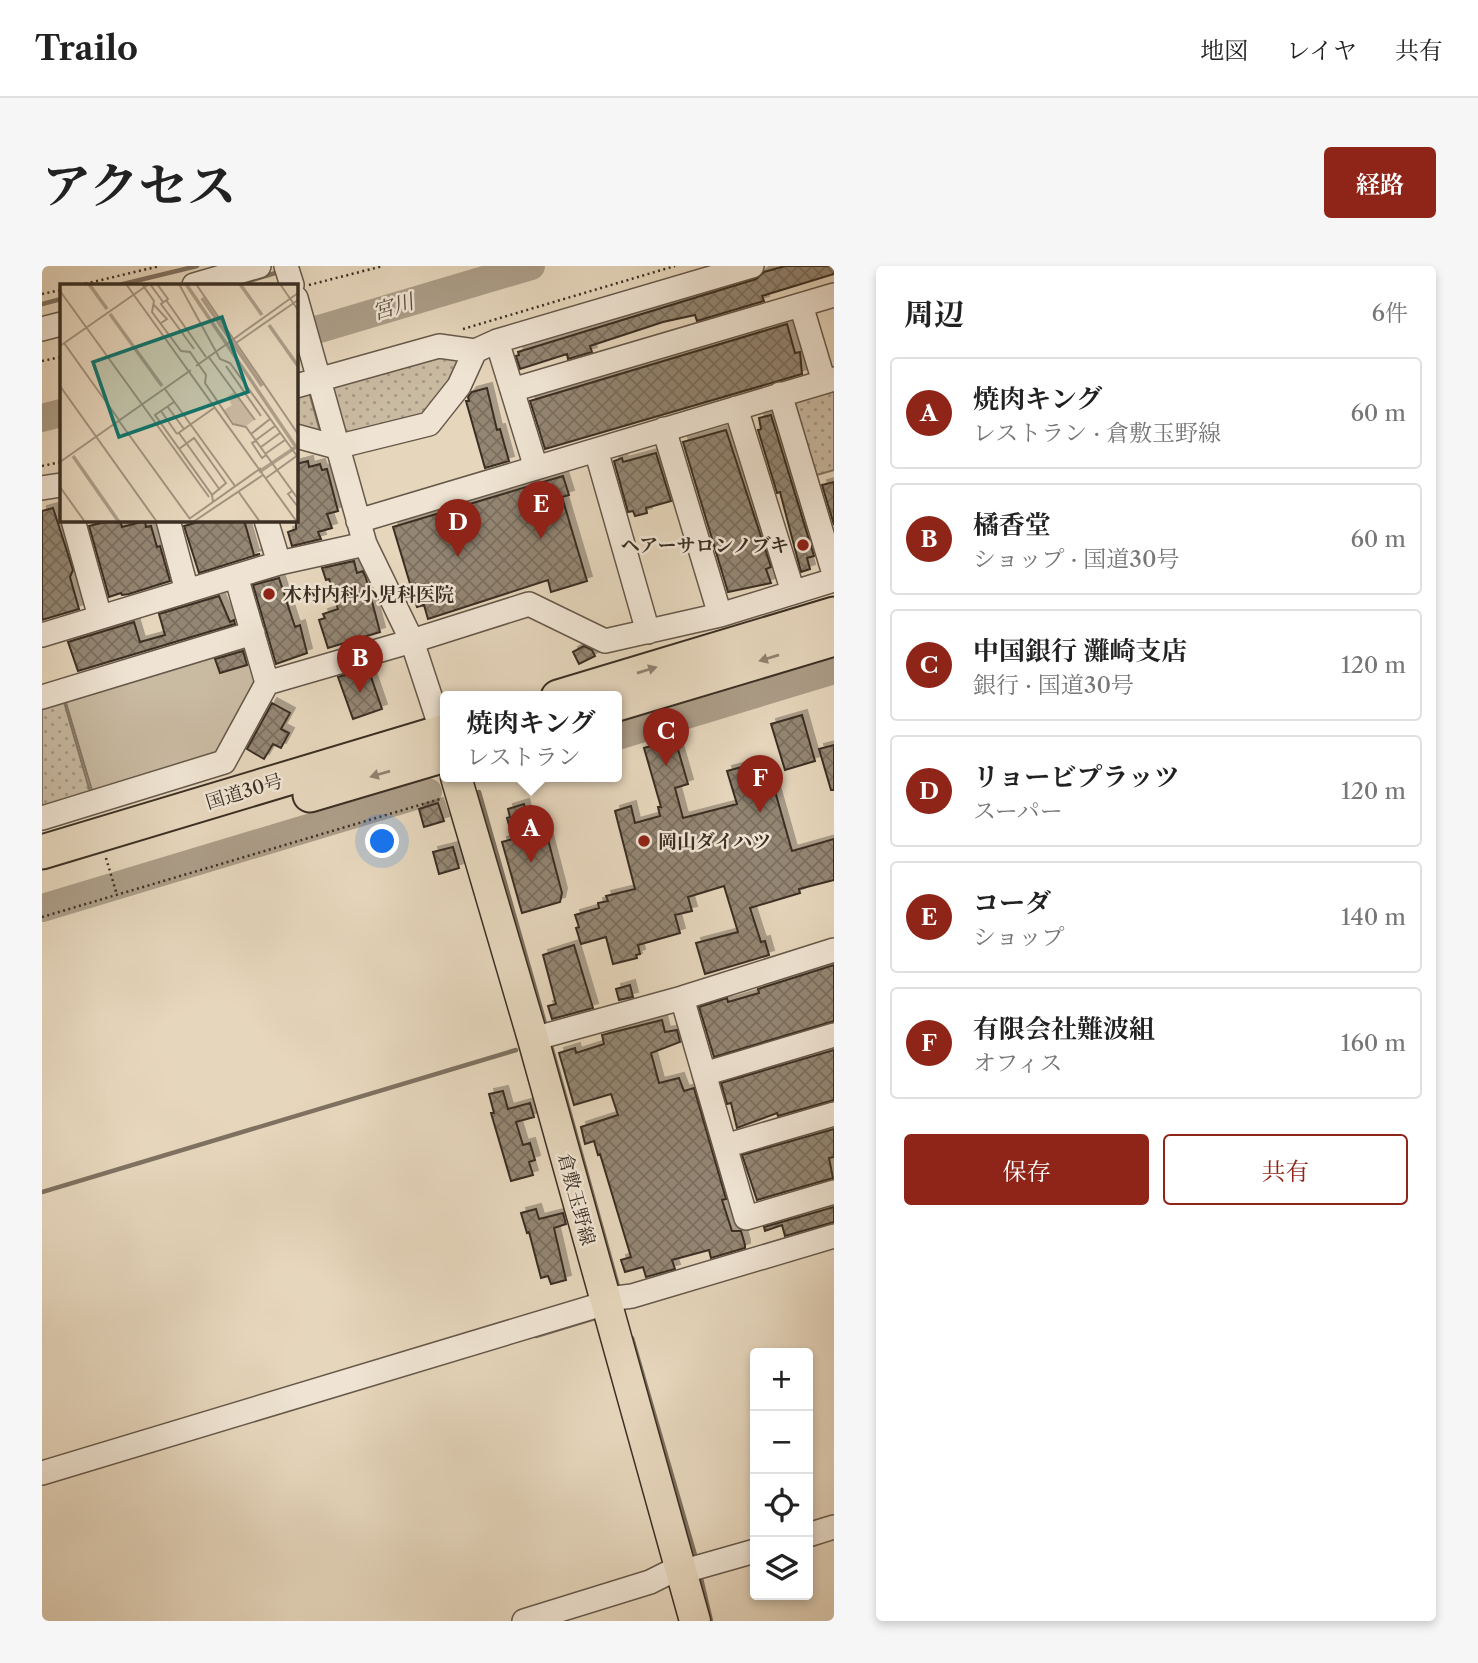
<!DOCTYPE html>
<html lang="ja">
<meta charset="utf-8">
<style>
:root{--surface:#fff;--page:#f6f6f6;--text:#222;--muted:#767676;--line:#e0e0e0;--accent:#8f2418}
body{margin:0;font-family:"Libre Caslon Text","Noto Serif JP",serif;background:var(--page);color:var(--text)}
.controls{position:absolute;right:21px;bottom:21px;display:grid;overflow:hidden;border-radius:7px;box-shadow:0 4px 10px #0003}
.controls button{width:63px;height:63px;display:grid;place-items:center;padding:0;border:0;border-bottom:2px solid var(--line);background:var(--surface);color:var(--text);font:35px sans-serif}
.you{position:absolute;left:341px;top:576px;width:24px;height:24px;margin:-18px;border:5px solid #fff;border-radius:50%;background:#1a73e8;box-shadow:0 0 0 10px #1a73e833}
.badge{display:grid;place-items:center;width:46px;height:46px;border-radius:50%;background:var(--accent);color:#fff;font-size:23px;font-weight:700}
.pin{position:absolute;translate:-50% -58px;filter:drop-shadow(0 2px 4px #0008)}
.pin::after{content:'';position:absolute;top:37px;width:24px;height:21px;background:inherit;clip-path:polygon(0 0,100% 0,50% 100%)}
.popup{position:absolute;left:398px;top:425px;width:182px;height:91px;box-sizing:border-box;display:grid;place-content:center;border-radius:7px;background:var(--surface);filter:drop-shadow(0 2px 5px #0005);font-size:23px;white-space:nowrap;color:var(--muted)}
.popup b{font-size:26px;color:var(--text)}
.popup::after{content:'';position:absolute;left:50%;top:100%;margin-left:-14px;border:14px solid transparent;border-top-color:var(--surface)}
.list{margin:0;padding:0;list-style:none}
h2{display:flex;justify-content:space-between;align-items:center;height:91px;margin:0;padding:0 28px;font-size:30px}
h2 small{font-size:23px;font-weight:400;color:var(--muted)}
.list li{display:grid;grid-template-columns:46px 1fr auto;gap:21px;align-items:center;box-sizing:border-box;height:112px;margin:0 14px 14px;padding:0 14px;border:2px solid var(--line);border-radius:7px}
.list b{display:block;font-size:26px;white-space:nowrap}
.list p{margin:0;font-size:23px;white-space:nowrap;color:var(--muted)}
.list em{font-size:23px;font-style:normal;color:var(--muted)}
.actions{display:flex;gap:14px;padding:21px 28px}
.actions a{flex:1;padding:16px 0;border:2px solid var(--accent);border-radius:7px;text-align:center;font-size:24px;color:var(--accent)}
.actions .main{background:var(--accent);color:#fff}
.icon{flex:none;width:38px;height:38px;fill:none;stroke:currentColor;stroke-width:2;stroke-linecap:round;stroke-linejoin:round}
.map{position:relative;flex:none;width:792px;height:1355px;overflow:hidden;border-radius:7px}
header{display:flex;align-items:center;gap:42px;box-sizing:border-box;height:98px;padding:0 35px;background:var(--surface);border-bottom:2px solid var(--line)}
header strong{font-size:33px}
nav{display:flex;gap:38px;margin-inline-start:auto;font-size:24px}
.intro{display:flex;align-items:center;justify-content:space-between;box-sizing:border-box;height:168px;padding:0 42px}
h1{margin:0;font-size:49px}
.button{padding:18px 32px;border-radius:7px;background:var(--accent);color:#fff;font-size:24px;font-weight:700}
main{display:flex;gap:42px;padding:0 42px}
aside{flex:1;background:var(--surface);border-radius:7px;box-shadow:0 4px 10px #0003}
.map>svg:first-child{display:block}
</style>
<header>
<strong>Trailo</strong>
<nav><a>地図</a><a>レイヤ</a><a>共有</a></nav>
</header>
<div class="intro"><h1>アクセス</h1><a class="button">経路</a></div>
<main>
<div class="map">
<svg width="792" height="1355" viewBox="0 0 792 1355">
<defs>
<pattern id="park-dots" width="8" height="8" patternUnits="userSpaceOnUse" patternTransform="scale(1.75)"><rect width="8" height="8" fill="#c9baa2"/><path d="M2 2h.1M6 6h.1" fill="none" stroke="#a49884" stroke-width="1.8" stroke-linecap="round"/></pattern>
<pattern id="building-cross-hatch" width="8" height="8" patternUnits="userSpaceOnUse" patternTransform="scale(1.75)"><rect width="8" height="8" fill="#948673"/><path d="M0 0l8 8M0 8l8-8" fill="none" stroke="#7a6e5e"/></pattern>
<filter id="shadow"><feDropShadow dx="5" dy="-5" stdDeviation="0" flood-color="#0004"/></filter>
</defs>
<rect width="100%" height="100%" fill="#e6d6bc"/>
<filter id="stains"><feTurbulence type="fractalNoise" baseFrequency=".00286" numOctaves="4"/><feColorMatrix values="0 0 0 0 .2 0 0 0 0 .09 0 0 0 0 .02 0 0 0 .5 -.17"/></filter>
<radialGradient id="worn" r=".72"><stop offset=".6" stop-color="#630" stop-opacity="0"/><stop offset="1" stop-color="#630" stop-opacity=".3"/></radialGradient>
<path fill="#c9baa2" stroke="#827463" stroke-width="2" d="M207 373 218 413 179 486 51 528 22 430Z"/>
<path fill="url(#park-dots)" stroke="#827463" stroke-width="2" d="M391 88 424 95 386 149 313 170 300 164 286 117Z
M792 120V204L768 211 747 134Z
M267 126 279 169 254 163V129Z
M20 429 49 529 0 543V435Z"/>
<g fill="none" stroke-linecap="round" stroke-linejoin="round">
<path stroke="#7f7160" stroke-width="4.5" d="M77 19 155 0
M194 19 240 5
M0 38 19 33
M437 526 504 761
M508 776 577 1024
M0 926 474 784
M494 1070 553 1052
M590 1072 655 1296
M658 1308 669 1355"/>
<path stroke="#ac9d88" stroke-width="28" d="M254 70 489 0
M0 152 19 147
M575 470 792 404
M0 642 386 526"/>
</g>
<path fill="url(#building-cross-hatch)" stroke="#3b2f24" stroke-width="2" filter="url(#shadow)" d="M743 0H792V8L720 30 722 35 655 55 653 49 621 56 548 80 550 86 526 93 525 88 478 103 474 90 477 89 476 86 714 13 722 6Z
M745 58 753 87 758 86 760 108 503 183 488 135Z
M445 122 455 164 458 163 467 195 443 202 424 135H427L426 131 430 126Z
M729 149 772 290 765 292 768 303 759 306 738 226 735 227 716 164 719 163 717 152Z
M684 164 729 301 724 303 729 317 686 326 641 176Z
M614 187 629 235 604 242 605 247 593 250 591 245 586 246 572 195 580 192 581 196Z
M266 195 267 201 278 198 280 204 285 203 296 245 285 248 290 262 276 266 279 273 250 280 246 266 254 263V198Z
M521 210 527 229 520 231 545 315 509 326 506 314 386 353 382 339 375 341 351 261Z
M792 216V259L780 219Z
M11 242 31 304 28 311 37 343 0 354V245Z
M72 254H78L80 261 103 255 104 261 109 260 115 281 118 280 128 315 87 328 80 329 79 327 67 331 47 260Z
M164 254H202L212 289 218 288 157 307 142 260Z
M312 295 315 307 321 305 324 312 338 366 286 382 277 354 283 352 281 348 296 343 287 313 284 314 280 302Z
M237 312 253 361 258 359 265 387 234 398 211 319Z
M177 330 188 356 192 354 193 358 36 405 26 376 92 356 98 376 123 369 117 348Z
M542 380 550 384 553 390 537 398 531 386Z
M201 385 205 399 178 407 173 393Z
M321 404 322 407 327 405 340 443 311 453 296 411Z
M230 437 248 447 239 463 247 467 239 482 231 478 222 493 205 483Z
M760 449 773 495 743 504 729 458Z
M633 473 646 518 633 522 641 552 695 538 685 505 711 498 714 508 727 504 750 585 792 573V614L757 623 758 627 708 642 719 676 723 675 727 689 663 708 654 677 696 666 682 620 646 631 650 645 633 649 638 667 596 679 598 688 594 689 595 692 571 698 564 671 539 678 534 662 537 661 533 649 557 642 556 637 566 635 564 630 593 623 573 545 589 540 593 557 618 550 616 541H619L602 482Z
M792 479V524H789L777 483Z
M396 537 402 555 382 561 377 543Z
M482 538 490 565 503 562 520 627 518 636 480 647 460 576 471 573 465 552 468 551 466 543Z
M411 581 417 602 397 608 391 586Z
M532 679 551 742 510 753 506 740 514 738 501 689Z
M792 699V755L672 791 657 741 685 732 686 736 717 727 716 723Z
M588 719 591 731 577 734 574 723Z
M620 754 623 766 635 764 638 776 609 787 617 817 637 812 642 825 652 822 684 933 680 934 690 965H699L703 979V982L669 992 667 984 630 994 633 1003 604 1011 601 1001 583 1006 579 994 589 991 558 888 556 889 552 875 543 878 539 861 576 849 569 828 532 839 517 787 533 782 534 787 562 778 560 769Z
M792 784V834L736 850 735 847 695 862 689 837 685 838 679 817Z
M461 825 466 843 488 837 492 851 474 856 481 879 488 877 493 894 487 896 491 909 469 915 449 847H452L447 828Z
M792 863V891L787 892 791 912 715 934 700 889Z
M792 941V956L743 970 740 959 723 965 722 961Z
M494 943 497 953 521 947 524 958 512 962 524 1014 509 1018 506 1010 499 1012 487 966 485 967 479 947Z"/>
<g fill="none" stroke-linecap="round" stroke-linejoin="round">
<g stroke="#66594a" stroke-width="26">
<path id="minor" d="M244 0 250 19
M152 19 217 0
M254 32 323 278 370 375 400 466
M759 39 782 116
M0 63 19 58
M455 75 494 202
M254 120 397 80 433 85
M470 124 792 29
M738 128 792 308
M694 142 751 326
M622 163 678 349
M254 170 294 181 387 158 417 120 433 85 455 75 710 0
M554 184 606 366
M0 222 19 219
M31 254 58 351
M126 254 145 325
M224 254 237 297
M316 255 792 113
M194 310 225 417
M0 369 237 297 323 278
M0 431 211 367
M0 552 182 496 225 417 370 375 487 338 563 375 678 349 792 314
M640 732 704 952 792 926
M491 773 640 732 792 684
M662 808 792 769
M683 880 792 848
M0 1207 564 1037 574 1032 590 1030 792 970
M766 1269 792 1261
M639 1306 713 1285
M482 1355 608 1316 638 1301"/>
</g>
<g stroke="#3b2f24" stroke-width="33">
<path id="major" d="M414 511 491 773 653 1355"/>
</g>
<g stroke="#3b2f24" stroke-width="37">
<path id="highway" d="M516 431 792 348
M575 438 792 373
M268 529 403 489
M0 586 403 465"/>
</g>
<path stroke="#3b2f24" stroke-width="2.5" stroke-dasharray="2 3.5" stroke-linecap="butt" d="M38 19 118 0
M267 19 341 0
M0 28 19 24
M421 63 633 0
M0 95 19 91
M0 200 19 196
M64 592 75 629
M0 651 398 533"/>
<use href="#minor" stroke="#efe4d3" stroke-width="23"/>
<use href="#major" stroke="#e6d6bc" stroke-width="30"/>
<use href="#highway" stroke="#e6d6bc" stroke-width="33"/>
</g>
<defs><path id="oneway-solid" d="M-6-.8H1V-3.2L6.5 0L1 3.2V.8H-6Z" transform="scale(1.75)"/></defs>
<g fill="#908270">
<use href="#oneway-solid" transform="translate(727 392) rotate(163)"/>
<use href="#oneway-solid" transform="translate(605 404) rotate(-17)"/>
<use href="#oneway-solid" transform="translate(338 508) rotate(164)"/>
</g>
<g fill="#8f2418" stroke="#efe4d3" stroke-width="2.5">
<circle cx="761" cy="279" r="7"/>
<circle cx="227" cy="328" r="7"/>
<circle cx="602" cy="575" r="7"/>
</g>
<g text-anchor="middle" stroke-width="5" stroke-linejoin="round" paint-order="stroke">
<g font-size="19" font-weight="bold" fill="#3b2f24" stroke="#efe4d3" text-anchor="start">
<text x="747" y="286" text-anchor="end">ヘアーサロンノブキ</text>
<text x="241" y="335">木村内科小児科医院</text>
<text x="616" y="582">岡山ダイハツ</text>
</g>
<g font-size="19" fill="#3b2f24" stroke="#efe4d3">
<text transform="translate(202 525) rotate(-17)" y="7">国道30号</text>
<text transform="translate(535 933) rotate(75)" y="7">倉敷玉野線</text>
</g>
<g font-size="21" font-style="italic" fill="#574a3d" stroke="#efe4d3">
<text transform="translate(351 41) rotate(-17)" y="7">宮川</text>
</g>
</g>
<g transform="translate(18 18)">
<rect width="238" height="238" fill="#e6d6bc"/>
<path d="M174 108 194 136 186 142 175 140 164 126 172 121 167 113Z" fill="#c9baa2"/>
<path fill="none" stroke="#ac9d88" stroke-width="3.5" d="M29 0 47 25M126 0 236 163 199 188M180 0 202 31M142 14 202 102M50 30 102 102M209 41 238 82M13 172 59 238"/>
<path fill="none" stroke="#a2937f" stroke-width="2" d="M66 0 237 238M82 0 94 17 92 28 121 67 130 68 146 91 145 99 173 140 186 143 238 215M90 0 103 18M97 0 108 15 101 20 134 65M119 0 160 75 170 79 237 172M136 0 238 150M220 0 238 26M0 7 149 213M106 16 146 73M94 21 107 35 101 39M4 59 59 136M176 59 238 16M0 62 89 0M148 72 195 136M136 82 238 9M166 82 201 132M0 102 97 238M105 105 175 202M114 118 95 131 152 211 153 218M107 122 124 145M101 127 117 150M59 137 130 235M119 149 160 206M117 150 154 124M191 150 210 135M196 156 215 142M196 157 192 159 202 174 206 171M201 163 220 149M119 165 134 154 166 199 152 211M205 170 225 156M0 178 131 86M206 194 238 171M0 203 25 238M178 207 200 238M232 207 228 210 238 223M129 235 201 184M133 238 203 191"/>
<path fill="#0f766e" fill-opacity="0.15" stroke="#0f766e" stroke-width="3.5" d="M162 33 188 108 59 153 33 78Z"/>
<rect width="238" height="238" fill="none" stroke="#3b2f24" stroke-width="3.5"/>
</g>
<rect width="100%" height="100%" filter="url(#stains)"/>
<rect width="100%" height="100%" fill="url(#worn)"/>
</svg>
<div class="controls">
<button>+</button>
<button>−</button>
<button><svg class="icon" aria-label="locate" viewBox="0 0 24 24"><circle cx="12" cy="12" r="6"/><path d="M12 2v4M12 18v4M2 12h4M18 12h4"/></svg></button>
<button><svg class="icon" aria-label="layers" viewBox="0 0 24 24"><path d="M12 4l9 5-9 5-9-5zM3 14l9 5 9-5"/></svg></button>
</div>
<div class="you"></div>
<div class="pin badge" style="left:489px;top:597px">A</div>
<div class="popup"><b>焼肉キング</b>レストラン</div>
<div class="pin badge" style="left:318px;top:427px">B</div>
<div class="pin badge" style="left:624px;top:500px">C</div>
<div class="pin badge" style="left:416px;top:291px">D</div>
<div class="pin badge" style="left:499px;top:273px">E</div>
<div class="pin badge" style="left:718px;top:547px">F</div>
</div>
<aside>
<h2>周辺<small>6件</small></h2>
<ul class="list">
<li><span class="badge">A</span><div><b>焼肉キング</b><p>レストラン · 倉敷玉野線</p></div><em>60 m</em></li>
<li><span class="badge">B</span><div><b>橘香堂</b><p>ショップ · 国道30号</p></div><em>60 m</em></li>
<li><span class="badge">C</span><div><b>中国銀行 灘崎支店</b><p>銀行 · 国道30号</p></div><em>120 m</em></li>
<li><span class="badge">D</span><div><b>リョービプラッツ</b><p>スーパー</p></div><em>120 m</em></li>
<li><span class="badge">E</span><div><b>コーダ</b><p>ショップ</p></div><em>140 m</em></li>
<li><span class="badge">F</span><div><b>有限会社難波組</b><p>オフィス</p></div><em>160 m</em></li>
</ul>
<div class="actions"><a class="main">保存</a><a>共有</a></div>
</aside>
</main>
